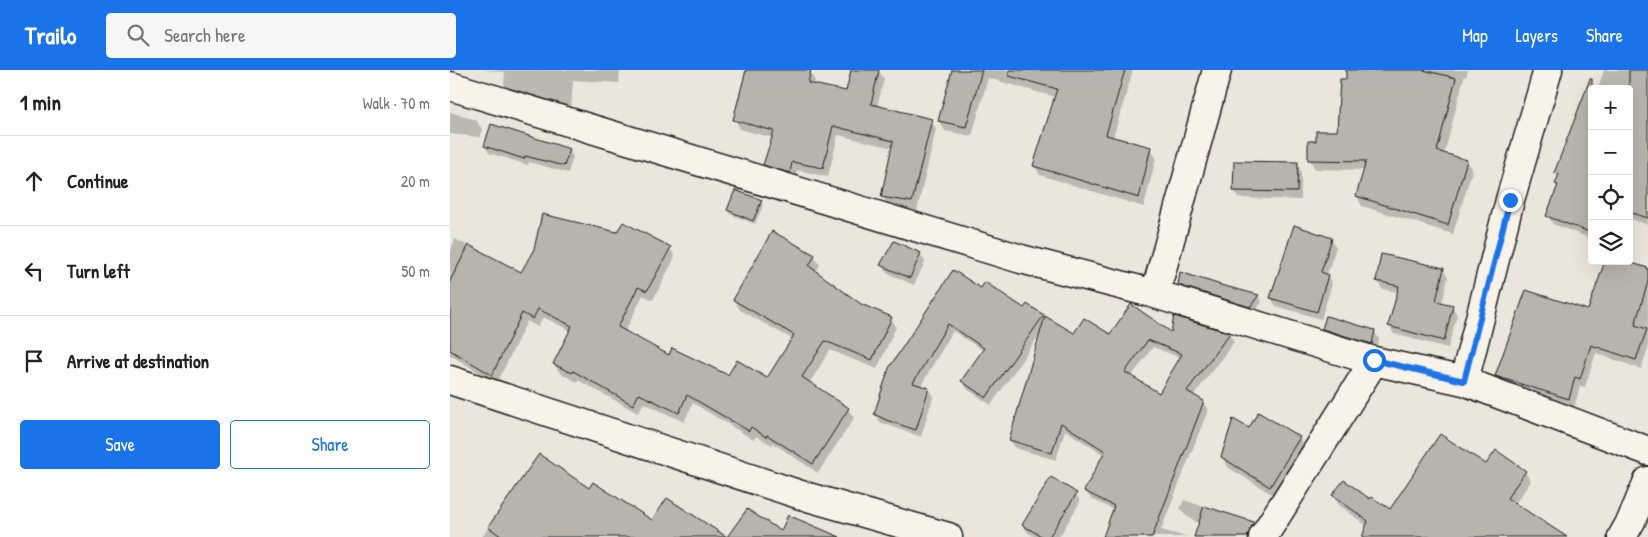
<!DOCTYPE html>
<meta charset="utf-8">
<style>
:root{--surface:#fff;--page:#f6f6f6;--text:#222;--muted:#767676;--line:#e0e0e0;--accent:#1a73e8}
body{margin:0;font-family:"Patrick Hand",sans-serif;background:var(--page);color:var(--text)}
.controls{position:absolute;right:15px;top:15px;display:grid;overflow:hidden;border-radius:5px;box-shadow:0 5px 20px #0002}
.controls button{width:45px;height:45px;display:grid;place-items:center;padding:0;border:0;border-bottom:1px solid var(--line);background:var(--surface);color:var(--text);font:25px sans-serif}
.stop{position:absolute;width:15px;height:15px;margin:-11px;border:4px solid #1a73e8;border-radius:50%;background:#fff}
.stop.end{background:#1a73e8;border-color:#fff;box-shadow:0 1px 5px #0008}
.list{margin:0;padding:0;list-style:none}
h2{display:flex;justify-content:space-between;align-items:center;height:65px;margin:0;padding:0 20px;font-size:21px}
h2 small{font-size:16px;font-weight:400;color:var(--muted)}
.list li{display:grid;grid-template-columns:32px 1fr auto;gap:15px;align-items:center;box-sizing:border-box;height:90px;padding:0 20px;border-top:1px solid var(--line)}
.list b{display:block;font-size:19px;white-space:nowrap}
.list em{font-size:16px;font-style:normal;color:var(--muted)}
.actions{display:flex;gap:10px;padding:15px 20px}
.actions a{flex:1;padding:11px 0;border:1px solid var(--accent);border-radius:5px;text-align:center;font-size:18px;color:var(--accent)}
.actions .main{background:var(--accent);color:#fff}
.icon{flex:none;width:28px;height:28px;fill:none;stroke:currentColor;stroke-width:2;stroke-linecap:round;stroke-linejoin:round}
.map{position:relative;flex:none;width:1198px;height:467px;overflow:hidden}
header{display:flex;align-items:center;gap:30px;box-sizing:border-box;height:70px;padding:0 25px;background:var(--accent);color:#fff}
header strong{font-size:24px}
nav{display:flex;gap:28px;margin-inline-start:auto;font-size:18px}
.search{width:350px;height:45px;background:var(--page);display:flex;align-items:center;gap:12px;box-sizing:border-box;padding:0 18px;border-radius:5px;color:var(--muted);font-size:19px}
main{display:flex}
aside{flex:1;background:var(--surface)}
.map>svg:first-child{display:block}
</style>
<header>
<strong>Trailo</strong>
<div class="search"><svg class="icon" aria-label="search" viewBox="0 0 24 24"><circle cx="10" cy="10" r="6"/><path d="M15 15l6 6"/></svg>Search here</div>
<nav><a>Map</a><a>Layers</a><a>Share</a></nav>
</header>
<main>
<aside>
<h2>1 min<small>Walk · 70 m</small></h2>
<ul class="list">
<li><svg class="icon" aria-label="ahead" viewBox="0 0 24 24"><path d="M12 20V5M6 11l6-6 6 6"/></svg><div><b>Continue</b></div><em>20 m</em></li>
<li><svg class="icon" aria-label="left" viewBox="0 0 24 24"><path d="M17 20v-9H6M10 6l-5 5 5 5"/></svg><div><b>Turn left</b></div><em>50 m</em></li>
<li><svg class="icon" aria-label="arrive" viewBox="0 0 24 24"><path d="M6 21V4h12l-3 4 3 4H6"/></svg><div><b>Arrive at destination</b></div></li>
</ul>
<div class="actions"><a class="main">Save</a><a>Share</a></div>
</aside>
<div class="map">
<svg width="1198" height="467" viewBox="0 0 1198 467">
<rect width="100%" height="100%" fill="#eae6dc"/>
<filter id="ink" filterUnits="userSpaceOnUse"><feTurbulence type="fractalNoise" baseFrequency=".02" numOctaves="2"/><feDisplacementMap in="SourceGraphic" scale="10" xChannelSelector="R" yChannelSelector="G"/><feConvolveMatrix kernelMatrix="1 2 1 2 8 2 1 2 1" color-interpolation-filters="sRGB"/></filter>
<g filter="url(#ink)">
<path fill="#0003" fill-rule="evenodd" d="M32 0H170L169 13 123 10 121 39 60 24 54 15 55 2Z
M297 0H352L360 2 365 11 364 15 397 23 402 0H428L434 9 427 37 481 50 486 59 467 141 438 136 433 127 443 78 388 65 378 107 347 100 344 111 320 103 315 94 323 68 290 59 285 50Z
M503 0H683L663 68 700 78 706 88 694 137 590 105 584 95 605 27 538 8 522 66 495 61 489 51Z
M898 0H1018L1016 7H1014L994 85 1017 91 1022 101 1003 164 912 136 907 126 915 100 865 99 860 90 867 73 888 62Z
M1154 0H1198V155L1179 148V19H1148Z
M1142 27V169L1103 154 1098 146 1109 117 1106 114 1109 108 1106 103Z
M0 42 26 50 32 59 30 67 0 64Z
M35 76 119 80 123 87 118 103 79 92 78 95 39 83Z
M847 93 851 102V130L788 128 784 120Z
M311 132 313 135 305 154 280 144 278 140Z
M5 169 72 204 220 178 225 187 203 230 193 225 175 262 220 287 278 307 317 310 342 269 290 240 284 230 364 186 370 195 365 203 410 235 441 248 446 257 427 299 380 280 359 314 398 339 404 348 368 403 323 373 322 375 306 366 304 370 243 333 234 352 194 333 188 343 128 310 127 312 110 303 104 294 121 261 93 247 88 257 77 251 47 313 0 285V184Z
M881 169 886 177 877 205 882 214 871 249 826 236 821 228Z
M470 184 475 192 464 215 437 203 432 195Z
M1170 191 1198 200V279L1191 299 1146 283 1135 317 1130 316 1124 338 1052 315 1047 306 1139 242Z
M993 199 998 207 992 234 1002 236 1007 245 998 278 944 264 939 256 948 222 932 219 927 210Z
M730 215 808 226 812 232 804 243 734 221Z
M531 220 574 240 593 246 595 249 624 265 722 264 725 248 779 264 784 272 743 326 753 332 758 340 711 460 737 467H655L664 440 640 428 636 420 654 385 615 360 606 390 565 378 560 370 590 264 541 335 517 319 513 311 534 281 503 261 470 317 479 319 483 327 471 367 430 352 426 344 440 298ZM703 277 731 288 709 325 681 307Z
M873 259 924 261 929 269 926 281 878 267Z
M809 344 850 368 856 380 827 427 779 398 772 387 799 359Z
M89 386 139 420 202 452 275 467H32Z
M1036 396 1075 402 1081 411 1064 435 1112 467H913L917 456 889 435 884 426 921 431 941 440Z
M626 423 630 432 609 467H585L578 463 573 455Z
M734 430 803 453 808 461 804 467H745L750 454 735 445 730 438Z"/>
<path fill="#b6b4ac" stroke="#1c1c1c" fill-rule="evenodd" d="M296 0H361L358 13 396 21 401 0H429L421 34 482 49 462 132 431 127 443 71 383 56 373 98 342 92 340 103 313 95 324 61 283 50Z
M502 0H532L516 57 488 51Z
M559 0H675L656 65 701 77 689 128 583 96 607 19 559 6Z
M896 0H973L1006 8 987 81 1017 90 998 155 906 126 916 91 858 90V71H866V61H887L890 9H896Z
M1179 0H1198V148L1179 142Z
M1140 9H1142V163L1096 146 1108 115 1105 114 1109 104 1104 103Z
M41 54 120 79 114 96 75 86 74 89 34 76Z
M784 91 848 92 847 122 783 121Z
M285 120 312 130 303 151 277 140Z
M92 144 167 162 173 152 221 177 197 221 188 217 168 257 219 285 222 278 278 305 287 290 317 308 344 265 283 230 322 161 365 185 359 196 411 234 442 247 422 290 375 271 352 307 399 338 363 394 317 365 316 367 301 357 299 361 237 325 229 343 189 324 183 335 123 301 122 303 103 294 122 256 88 239 83 249 72 243 42 305 0 280V211L19 175 71 202 84 179Z
M844 155 882 168 871 202 878 205 867 242 820 228Z
M444 171 471 183 460 208 430 195Z
M931 184 994 198 986 231 1003 235 994 271 938 256 949 216 926 211Z
M1155 191H1175L1198 198V212L1185 255 1197 259 1186 290 1141 275 1130 309 1125 307 1119 329 1045 306 1076 220 1138 240Z
M503 200 531 218 535 212 574 238 577 234 594 245 536 328 511 311 534 278 498 254 463 313 479 318 466 360 436 350 424 344 439 298Z
M730 202 771 215 809 225 800 237 728 215Z
M681 234 721 262 724 246 780 263 737 321 754 331 702 467H653L664 436 634 421 655 381 611 353 602 383 559 370 595 246 624 263 634 248 660 264ZM698 270 732 284 709 323 675 302Z
M876 246 925 260 922 274 872 259Z
M808 342 850 367 820 417 771 387 783 349 799 358Z
M990 364 1036 394 1046 380 1076 401 1057 428 1117 467H912L918 451 882 425 894 410 920 429 922 427 940 439Z
M89 384 139 418 143 412 202 450 217 428 277 467H52L38 457Z
M601 407 627 423 599 467H593L572 455Z
M754 436 804 452 797 467H744Z
M297 439 331 461 338 445 390 467H277Z"/>
<g fill="none" stroke-linecap="round" stroke-linejoin="round">
<g stroke="#1c1c1c" stroke-width="31">
<path id="minor" d="M0 16 571 189 705 224 924 291 1014 311 1198 381
M705 224 767 0
M0 310 351 425 498 467
M1014 311 1060 130 1098 0
M813 467 924 291
M1172 467 1181 451 1198 411"/>
</g>
<use href="#minor" stroke="#f7f3e8" stroke-width="28"/>
</g>
</g>
<g fill="none" stroke-linecap="round" stroke-linejoin="round" filter="url(#ink)">
<path stroke="#1a73e8" stroke-width="6" d="M924 290 1014 311 1060 130"/>
</g>
</svg>
<div class="controls">
<button>+</button>
<button>−</button>
<button><svg class="icon" aria-label="locate" viewBox="0 0 24 24"><circle cx="12" cy="12" r="6"/><path d="M12 2v4M12 18v4M2 12h4M18 12h4"/></svg></button>
<button><svg class="icon" aria-label="layers" viewBox="0 0 24 24"><path d="M12 4l9 5-9 5-9-5zM3 14l9 5 9-5"/></svg></button>
</div>
<div class="stop" style="left:924px;top:290px"></div>
<div class="stop end" style="left:1060px;top:130px"></div>
</div>
</main>
